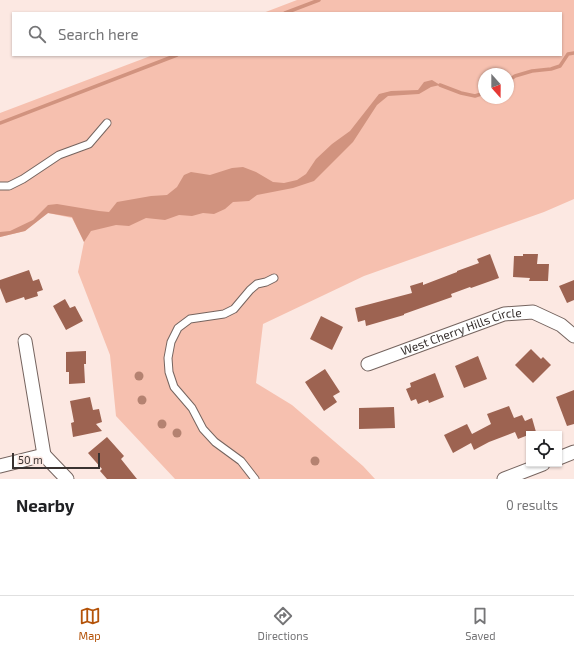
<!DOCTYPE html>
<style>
:root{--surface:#fff;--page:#f6f6f6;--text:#202124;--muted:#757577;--line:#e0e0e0;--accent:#b45309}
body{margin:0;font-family:"Exo 2",sans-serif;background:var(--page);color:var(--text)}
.controls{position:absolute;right:12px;bottom:12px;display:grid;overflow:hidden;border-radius:0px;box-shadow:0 1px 3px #0004}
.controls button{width:36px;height:36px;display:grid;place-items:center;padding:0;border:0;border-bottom:1px solid var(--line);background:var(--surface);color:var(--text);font:20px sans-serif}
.compass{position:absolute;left:478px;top:68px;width:36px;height:36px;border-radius:50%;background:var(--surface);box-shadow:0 1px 3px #0004;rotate:159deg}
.scale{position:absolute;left:12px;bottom:10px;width:88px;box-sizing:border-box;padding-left:4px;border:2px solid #393230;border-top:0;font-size:11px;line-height:14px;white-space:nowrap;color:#393230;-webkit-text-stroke:3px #fce8e2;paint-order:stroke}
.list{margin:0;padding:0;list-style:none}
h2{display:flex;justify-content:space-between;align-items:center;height:52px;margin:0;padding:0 16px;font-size:17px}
h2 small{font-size:13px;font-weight:400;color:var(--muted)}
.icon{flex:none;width:22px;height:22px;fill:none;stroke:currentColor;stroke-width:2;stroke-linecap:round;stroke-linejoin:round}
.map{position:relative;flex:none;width:574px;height:479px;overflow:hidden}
.search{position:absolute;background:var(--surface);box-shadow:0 1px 3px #0004;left:12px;right:12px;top:12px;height:44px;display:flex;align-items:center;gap:10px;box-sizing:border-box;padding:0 14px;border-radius:0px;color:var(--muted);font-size:15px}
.sheet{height:116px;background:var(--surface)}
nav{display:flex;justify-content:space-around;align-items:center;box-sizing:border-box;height:56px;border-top:1px solid var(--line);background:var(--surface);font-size:11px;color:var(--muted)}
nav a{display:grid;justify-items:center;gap:2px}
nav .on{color:var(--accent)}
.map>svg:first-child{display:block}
</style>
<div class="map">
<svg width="574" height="479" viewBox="0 0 574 479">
<rect width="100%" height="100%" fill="#fce8e2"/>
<path fill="#f6c0af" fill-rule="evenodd" d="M297 0H574V199L544 212 364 276 263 324 256 383 292 405 363 466 375 479H175L116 416 110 355 78 272 84 242 72 218 48 213 25 231 0 237V113L153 55H561V13H263ZM484 74H508V98H484Z"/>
<path fill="#d1937f" d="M432 80 440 85 431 87 419 94 388 96 377 105 353 142 314 181 293 188 257 195 249 201 233 202 225 209 214 214 203 213 192 216 179 215 165 220 146 218 129 226 116 225 91 231 84 242 72 217 48 213 25 231 0 237V232L10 231 33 220 48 205 57 204 99 211 109 212 117 202 151 196 167 195 177 187 184 175 191 172 210 175 232 168 243 167 256 172 273 182 284 183 297 180 306 174 316 159 332 144 350 131 379 94 391 91 418 90 424 82Z"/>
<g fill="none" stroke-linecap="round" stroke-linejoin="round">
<path stroke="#d1937f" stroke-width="3.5" d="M285 13 319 0
M508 81 515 76 532 71 551 69 560 66 568 54 574 53
M440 85 461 93 475 96 484 93
M0 123 177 55"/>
</g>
<path fill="#9d6351" d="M490 254 499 278 471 288 470 287 451 294 452 297 404 314V315L366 326 365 320 358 322 355 308 412 293 410 286 423 282V285L457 272V271L479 263 477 259Z
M523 254H538L537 264H549L548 281H529L530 278 513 277 514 256H523Z
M29 270 33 281 39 279 43 290 37 292 38 296 25 300 24 297 6 303 0 288V280Z
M574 280V300L567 303 559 286Z
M65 299 70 308 75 306 83 321 66 330 53 306Z
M321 316 343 327 332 350 310 339Z
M531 349 541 359 543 357 551 365 533 383 515 365Z
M86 351V364H84L85 383 69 384V372H66V352Z
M478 356 487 379 464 388 455 366Z
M325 369 340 392 333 396 337 402 324 411 305 382Z
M435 373 444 397 429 403 428 400 418 404 416 399 411 401 406 389 411 387 410 383Z
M574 390V424L567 426 556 397Z
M90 397 93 410 99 409 102 422 96 424 102 431 73 437 71 423 74 422 70 401Z
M509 406 514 418 522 415 525 421 532 418 536 432 518 439 515 432 489 442 474 450 471 443 453 453 444 435 467 424 472 434 491 424 487 414Z
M394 407 395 428 359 429V408Z
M107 437 124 456 121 459 137 479H107L100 471 102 469 88 453Z"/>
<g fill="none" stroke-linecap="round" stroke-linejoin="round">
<g stroke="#75645f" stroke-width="9">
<path id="service" d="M0 186H9L23 179 59 155 89 144 107 123
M255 479 241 461 215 442 203 429 192 408 174 387 169 372 168 358 171 342 178 328 190 319 224 314 234 309 250 290 257 284 266 282 274 278"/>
</g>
<g stroke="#75645f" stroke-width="15">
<g id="minor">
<path d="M25 341 44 455"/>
<path id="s1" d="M368 364 504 314 533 312 561 325 574 336"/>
<path d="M44 455 67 479"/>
<path d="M559 458 574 452"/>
<path d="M0 466 44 455"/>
<path d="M504 479 543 464"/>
</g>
</g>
<use href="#service" stroke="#fff" stroke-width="7"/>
<use href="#minor" stroke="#fff" stroke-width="13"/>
</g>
<g fill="#b48271">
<circle cx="139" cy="376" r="4.5"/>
<circle cx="142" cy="400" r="4.5"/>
<circle cx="162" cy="424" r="4.5"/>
<circle cx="177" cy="433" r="4.5"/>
<circle cx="315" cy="461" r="4.5"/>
</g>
<g text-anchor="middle" stroke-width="4" stroke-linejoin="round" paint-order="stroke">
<g font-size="12" fill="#393230" stroke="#fce8e2">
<text dy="4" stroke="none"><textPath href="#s1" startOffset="99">West Cherry Hills Circle</textPath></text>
</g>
</g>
</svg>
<div class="controls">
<button><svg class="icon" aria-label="locate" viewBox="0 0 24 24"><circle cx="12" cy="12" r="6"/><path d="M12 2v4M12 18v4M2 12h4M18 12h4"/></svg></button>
</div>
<svg class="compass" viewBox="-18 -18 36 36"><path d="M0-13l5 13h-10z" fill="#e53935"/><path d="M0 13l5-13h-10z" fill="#757577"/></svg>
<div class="scale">50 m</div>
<div class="search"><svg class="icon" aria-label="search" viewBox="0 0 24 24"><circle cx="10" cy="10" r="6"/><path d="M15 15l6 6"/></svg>Search here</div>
</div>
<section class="sheet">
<h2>Nearby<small>0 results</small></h2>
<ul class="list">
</ul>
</section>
<nav>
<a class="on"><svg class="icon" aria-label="map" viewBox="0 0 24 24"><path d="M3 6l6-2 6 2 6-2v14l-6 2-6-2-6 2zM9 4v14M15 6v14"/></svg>Map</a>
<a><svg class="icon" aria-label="directions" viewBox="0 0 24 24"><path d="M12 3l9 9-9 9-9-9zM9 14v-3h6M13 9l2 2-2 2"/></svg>Directions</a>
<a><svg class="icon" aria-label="saved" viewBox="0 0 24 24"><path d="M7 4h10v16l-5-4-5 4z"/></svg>Saved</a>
</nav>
